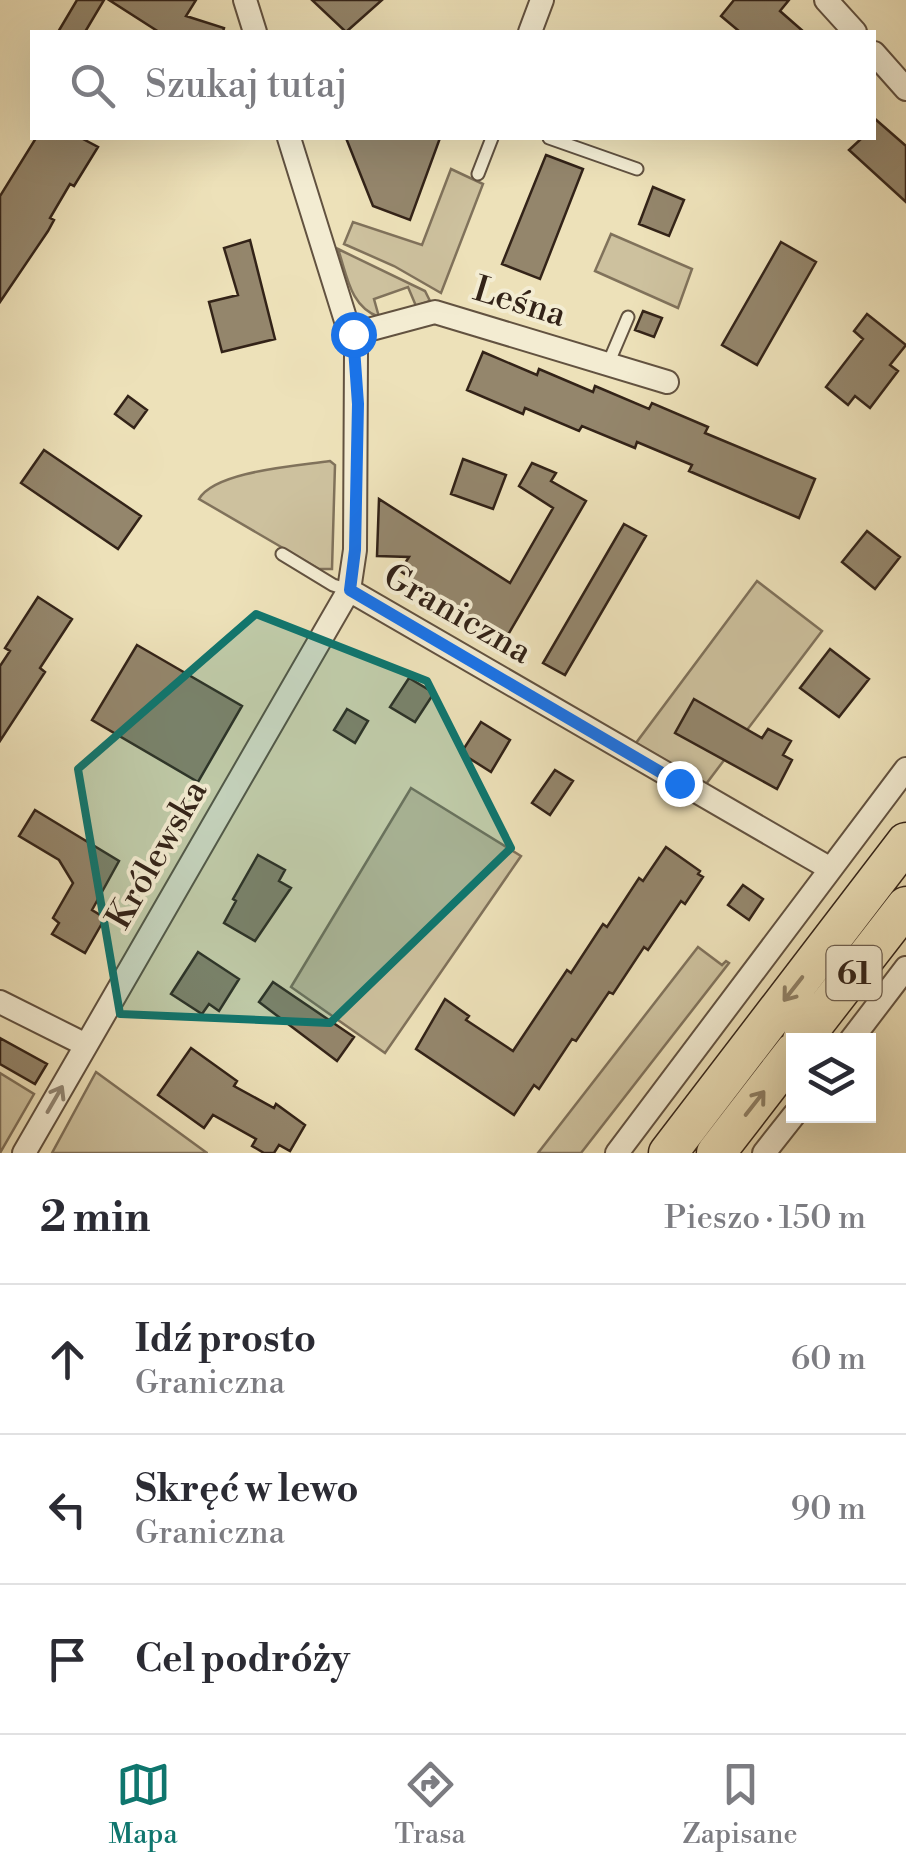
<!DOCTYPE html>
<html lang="pl">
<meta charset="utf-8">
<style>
:root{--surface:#fff;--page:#f7f7f7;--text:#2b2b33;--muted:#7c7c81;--line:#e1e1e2;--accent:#0f766e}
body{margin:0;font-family:"Libre Bodoni",serif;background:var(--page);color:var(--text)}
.controls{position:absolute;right:30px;bottom:30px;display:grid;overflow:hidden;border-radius:0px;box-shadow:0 10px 40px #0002}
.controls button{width:90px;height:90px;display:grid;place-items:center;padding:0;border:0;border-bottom:2px solid var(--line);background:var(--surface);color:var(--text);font:50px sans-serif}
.stop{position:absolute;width:30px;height:30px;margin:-22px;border:8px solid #1a73e8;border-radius:50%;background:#fff}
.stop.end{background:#1a73e8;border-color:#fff;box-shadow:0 2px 10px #0008}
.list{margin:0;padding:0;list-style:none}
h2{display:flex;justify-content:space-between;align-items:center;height:130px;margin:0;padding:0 40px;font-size:42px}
h2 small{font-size:32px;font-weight:400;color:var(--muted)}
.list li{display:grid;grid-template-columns:65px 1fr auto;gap:30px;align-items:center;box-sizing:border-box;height:150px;padding:0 40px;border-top:2px solid var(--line)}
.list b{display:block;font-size:38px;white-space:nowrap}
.list p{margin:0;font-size:32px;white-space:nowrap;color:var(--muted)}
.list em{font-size:32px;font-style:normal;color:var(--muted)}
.icon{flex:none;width:55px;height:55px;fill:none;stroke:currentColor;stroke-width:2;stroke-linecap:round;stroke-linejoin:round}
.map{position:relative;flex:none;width:906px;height:1153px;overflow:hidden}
.search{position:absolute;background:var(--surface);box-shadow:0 10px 40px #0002;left:30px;right:30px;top:30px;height:110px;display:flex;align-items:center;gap:25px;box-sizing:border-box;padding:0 35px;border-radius:0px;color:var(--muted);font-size:38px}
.sheet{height:580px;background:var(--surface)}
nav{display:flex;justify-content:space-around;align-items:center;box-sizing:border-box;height:140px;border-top:2px solid var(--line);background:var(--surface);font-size:28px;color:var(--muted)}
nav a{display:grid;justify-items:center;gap:5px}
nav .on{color:var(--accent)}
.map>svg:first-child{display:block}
</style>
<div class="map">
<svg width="906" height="1153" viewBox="0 0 906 1153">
<rect width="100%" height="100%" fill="#ede1b9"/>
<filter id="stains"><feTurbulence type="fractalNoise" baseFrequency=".002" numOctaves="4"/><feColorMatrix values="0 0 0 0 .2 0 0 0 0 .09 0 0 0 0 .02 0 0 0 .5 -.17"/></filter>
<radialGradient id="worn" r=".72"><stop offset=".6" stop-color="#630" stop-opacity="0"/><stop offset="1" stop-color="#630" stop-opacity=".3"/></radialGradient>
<path fill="#cdc19e" stroke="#80725b" stroke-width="2.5" d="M451 169 483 184 441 293 394 266 344 244 353 222 422 245Z
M611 234 692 269 678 308 595 271Z
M338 249 425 291 430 301 416 306 408 287 374 299 379 317C350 307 347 275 338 249Z
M330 461 335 465 332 569H319L199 499C215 471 297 466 330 461Z
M757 581 822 631 706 784 636 743Z
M411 788 521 856 385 1053 291 987Z
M698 947 722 965 726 961 729 963 581 1153H538Z
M96 1072 207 1153H208H52Z
M0 1073 34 1094 0 1153Z"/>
<path fill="#94866c" stroke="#332318" stroke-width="2.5" d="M77 0H104L85 32H58Z
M109 0H196L186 16 224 28 223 32H159Z
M312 0H382L346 32Z
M734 0H789L780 11 804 32H740L721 16Z
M874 118 906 146V202L849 150 862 138H874Z
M36 138H81L98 147 74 186 70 184 50 218 54 220 48 231 0 302V196Z
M346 138H440L410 220 373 206Z
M546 155 583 169 540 279 502 264Z
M653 187 684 200 669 236 639 224Z
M250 240 275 339 222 352 209 302 238 295 224 248Z
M781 242 816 262 757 365 722 345Z
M643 311 662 318 654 337 635 330Z
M867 314 906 345 890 365 898 371 870 408 855 396 848 405 826 387 863 339 854 331Z
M483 352 537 375 539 369 593 392 595 386 649 409 652 403 708 427 705 433 815 479 799 518 689 471 692 465 637 442 635 448 582 426 579 431 525 408 523 414 467 390Z
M128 396 147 410 134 428 115 414Z
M44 450 141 516 118 549 21 483Z
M463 459 506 475 493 509 451 494Z
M532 463 556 473 551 481 586 501 505 640 400 571 409 557 377 556 379 499 510 583 553 508 519 486Z
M624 524 646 536 565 675 543 663Z
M867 531 900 557 875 589 842 562Z
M38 597 72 619 40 668 45 672 0 741V666L10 651 5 648Z
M137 645 242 706 198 782 92 720Z
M830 649 869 679 839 717 800 688Z
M409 678 434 693 415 722 390 707Z
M694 699 762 738 768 729 791 741 783 755 792 760 777 789 675 733Z
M347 709 368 721 355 743 334 730Z
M481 722 510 740 491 772 461 753Z
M555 770 573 781 550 815 532 803Z
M35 810 119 861 92 910 105 918 85 953 52 934 59 923 53 918 73 883 59 860 19 836Z
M666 847 700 871 698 874 703 877 685 904 681 901 648 950 644 947 613 994 609 992 576 1041 572 1039 539 1089 534 1085 514 1115 416 1049 445 999 469 1016 466 1020 513 1051 567 970 571 973 603 924 607 927 639 878 643 881Z
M258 855 285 870 279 881 291 888 255 941 224 923 236 901 233 899Z
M743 885 763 899 749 920 728 905Z
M198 952 239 979 219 1011 209 1004 202 1014 171 994Z
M273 982 354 1037 337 1061 259 1002Z
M0 1038 47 1064 35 1084 0 1064Z
M191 1048 237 1081 234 1086 274 1108 276 1104 305 1125 290 1151 279 1145 274 1153H264L252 1146 256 1139 213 1115 204 1128 158 1095Z"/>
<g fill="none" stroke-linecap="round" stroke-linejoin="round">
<g stroke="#625240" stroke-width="15">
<path id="service" d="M549 138 637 169
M478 174 492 138
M608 364 628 317
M282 554 333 585 349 590"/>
</g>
<g stroke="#625240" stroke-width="26">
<path id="minor" d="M245 0 255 32
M826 0 855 32
M530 32 542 0
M874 53 906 89
M353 334 435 312 667 382
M349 590 829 868
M0 1002 86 1045
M851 1040 906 968
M24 1153 349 590 355 550 356 353 289 138
M617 1153 906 769
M764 1153 794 1115"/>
</g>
<g stroke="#332318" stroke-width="41">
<path id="primary" d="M802 1040 906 906
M668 1153 906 842
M716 1153 794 1052"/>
</g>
<use href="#service" stroke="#f3ecd2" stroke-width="11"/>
<use href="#minor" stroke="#f3ecd2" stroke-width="22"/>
<use href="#primary" stroke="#ede1b9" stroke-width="38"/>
</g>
<defs><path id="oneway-shaft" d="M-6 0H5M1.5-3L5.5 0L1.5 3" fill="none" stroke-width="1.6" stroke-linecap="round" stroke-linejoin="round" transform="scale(2.5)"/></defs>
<g stroke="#908268">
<use href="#oneway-shaft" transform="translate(793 989) rotate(128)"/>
<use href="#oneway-shaft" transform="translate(755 1103) rotate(-52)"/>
</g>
<use stroke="#938875" href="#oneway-shaft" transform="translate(55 1099) rotate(-60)"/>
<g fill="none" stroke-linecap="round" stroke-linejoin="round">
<path stroke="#1a73e8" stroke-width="12" d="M353 334 358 404 355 550 350 590 679 783"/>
</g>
<path fill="#0f766e" fill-opacity="0.2" stroke="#0f766e" stroke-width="8" stroke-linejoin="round" d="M256 614 427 681 511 848 330 1023 120 1014 78 769Z"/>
<g text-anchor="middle" stroke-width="8" stroke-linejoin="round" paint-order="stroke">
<rect fill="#f3ecd2" stroke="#6d5f50" stroke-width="2.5" x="826.5" y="946" width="55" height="54" rx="8"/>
<g font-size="32" font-weight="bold" fill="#332318">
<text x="854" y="984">61</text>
</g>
<g font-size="35" fill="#332318" stroke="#f3ecd2">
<text transform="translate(520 301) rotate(17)" y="12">Leśna</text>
<text transform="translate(458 613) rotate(30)" y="12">Graniczna</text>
<text transform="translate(156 854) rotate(-60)" y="12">Królewska</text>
</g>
</g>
<rect width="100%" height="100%" filter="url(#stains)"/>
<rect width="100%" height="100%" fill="url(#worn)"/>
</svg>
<div class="controls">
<button><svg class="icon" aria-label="layers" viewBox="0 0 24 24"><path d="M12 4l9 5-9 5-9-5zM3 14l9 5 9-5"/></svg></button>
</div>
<div class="stop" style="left:353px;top:334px"></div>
<div class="stop end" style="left:679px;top:783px"></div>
<div class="search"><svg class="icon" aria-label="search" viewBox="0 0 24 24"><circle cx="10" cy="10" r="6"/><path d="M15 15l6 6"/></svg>Szukaj tutaj</div>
</div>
<section class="sheet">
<h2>2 min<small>Pieszo · 150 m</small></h2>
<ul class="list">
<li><svg class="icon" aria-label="ahead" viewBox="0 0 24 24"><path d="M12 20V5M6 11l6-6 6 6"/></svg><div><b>Idź prosto</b><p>Graniczna</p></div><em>60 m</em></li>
<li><svg class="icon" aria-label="left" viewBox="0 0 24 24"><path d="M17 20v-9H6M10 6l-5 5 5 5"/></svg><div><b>Skręć w lewo</b><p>Graniczna</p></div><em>90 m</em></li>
<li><svg class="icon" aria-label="arrive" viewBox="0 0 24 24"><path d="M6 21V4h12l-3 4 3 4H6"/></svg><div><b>Cel podróży</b></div></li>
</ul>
</section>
<nav>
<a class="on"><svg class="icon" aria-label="map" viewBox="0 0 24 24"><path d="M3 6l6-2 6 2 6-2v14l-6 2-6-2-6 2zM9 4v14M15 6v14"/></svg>Mapa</a>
<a><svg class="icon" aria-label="directions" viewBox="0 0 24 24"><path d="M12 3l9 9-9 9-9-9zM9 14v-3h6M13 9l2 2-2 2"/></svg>Trasa</a>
<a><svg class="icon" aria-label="saved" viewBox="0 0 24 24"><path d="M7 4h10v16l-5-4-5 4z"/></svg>Zapisane</a>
</nav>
